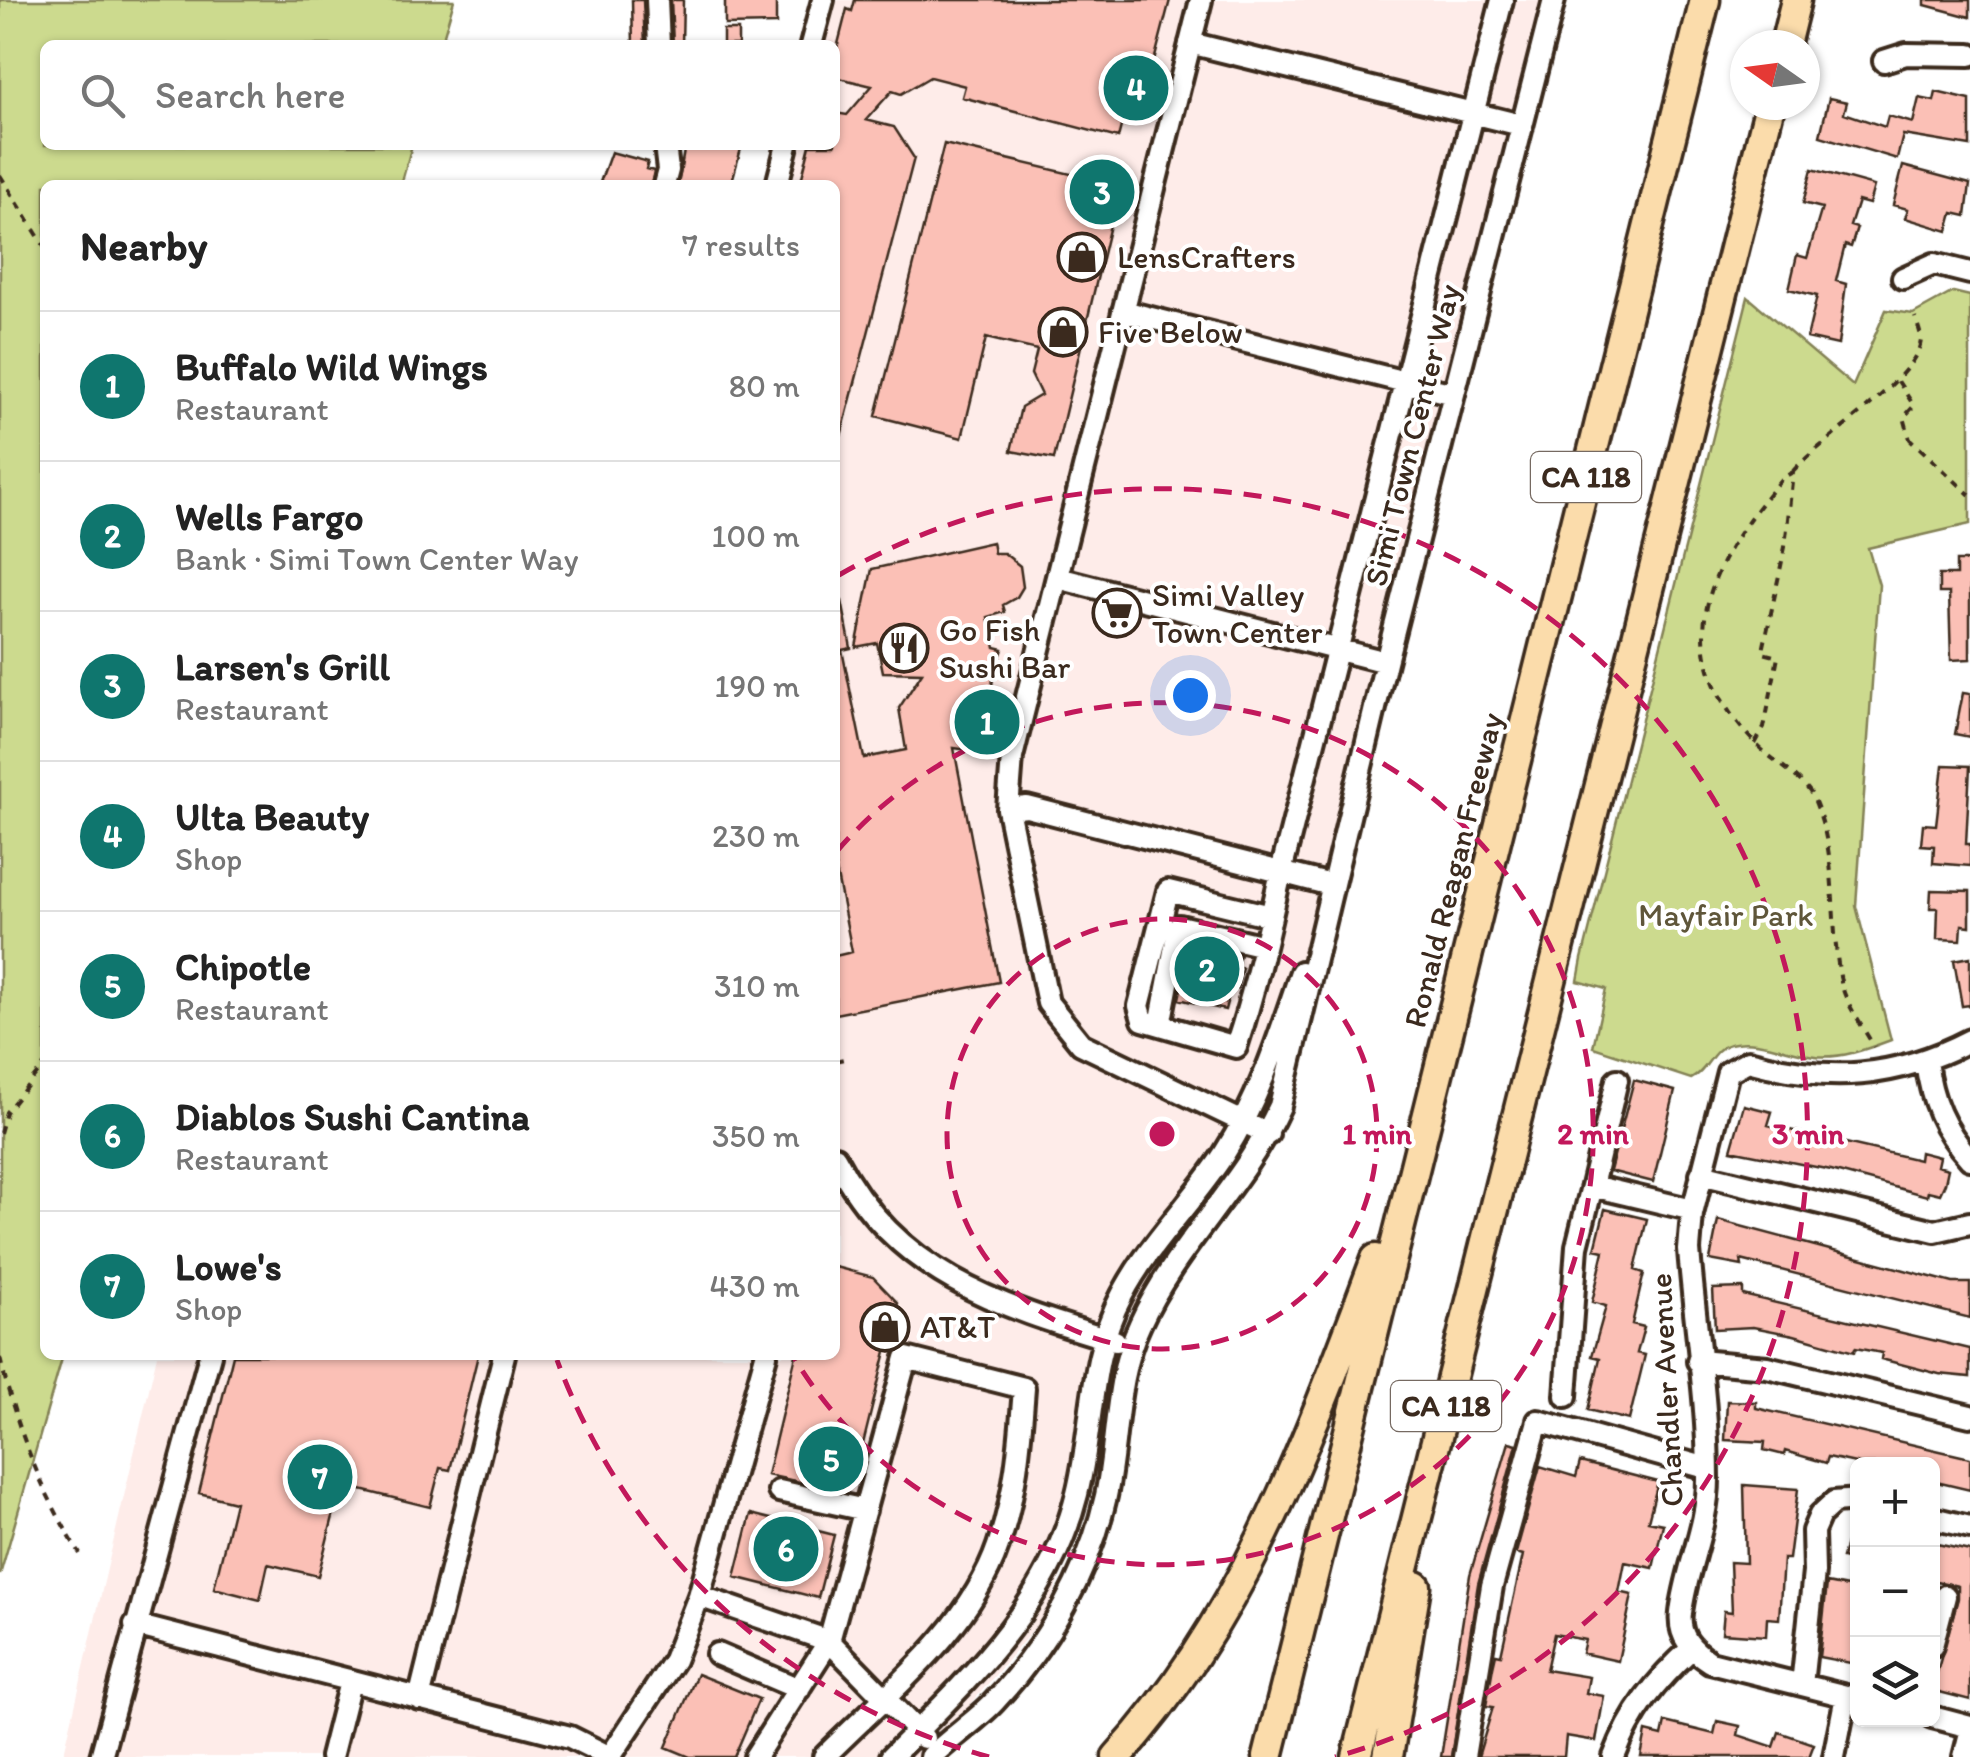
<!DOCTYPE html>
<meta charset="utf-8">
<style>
:root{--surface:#fff;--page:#f2f2f2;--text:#222;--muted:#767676;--line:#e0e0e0;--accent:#0f766e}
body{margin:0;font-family:Itim,sans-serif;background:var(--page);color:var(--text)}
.controls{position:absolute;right:30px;bottom:30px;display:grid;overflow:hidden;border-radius:15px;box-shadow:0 2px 8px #0004}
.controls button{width:90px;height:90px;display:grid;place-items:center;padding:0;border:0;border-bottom:2px solid var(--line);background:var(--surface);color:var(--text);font:50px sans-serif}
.compass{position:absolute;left:1730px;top:30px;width:90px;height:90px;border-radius:50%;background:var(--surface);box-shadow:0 2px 8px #0004;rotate:284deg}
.you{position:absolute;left:1190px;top:695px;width:35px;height:35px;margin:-25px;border:8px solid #fff;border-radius:50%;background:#1a73e8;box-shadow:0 0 0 15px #1a73e833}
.badge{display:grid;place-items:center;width:65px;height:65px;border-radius:50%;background:var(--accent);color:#fff;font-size:32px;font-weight:700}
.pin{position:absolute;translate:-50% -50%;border:5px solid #fff;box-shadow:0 2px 10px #0006}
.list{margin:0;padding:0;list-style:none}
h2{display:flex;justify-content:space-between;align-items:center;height:130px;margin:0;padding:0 40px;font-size:42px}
h2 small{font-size:32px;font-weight:400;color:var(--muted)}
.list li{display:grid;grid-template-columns:65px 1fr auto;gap:30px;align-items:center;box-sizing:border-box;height:150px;padding:0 40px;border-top:2px solid var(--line)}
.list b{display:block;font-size:38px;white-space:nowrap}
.list p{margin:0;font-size:32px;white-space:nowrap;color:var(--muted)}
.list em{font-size:32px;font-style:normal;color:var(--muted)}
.icon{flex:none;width:55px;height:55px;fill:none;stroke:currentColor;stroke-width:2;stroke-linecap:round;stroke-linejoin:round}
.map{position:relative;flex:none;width:1970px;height:1757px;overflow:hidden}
.search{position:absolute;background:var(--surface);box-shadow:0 2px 8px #0004;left:40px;top:40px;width:800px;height:110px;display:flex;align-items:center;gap:25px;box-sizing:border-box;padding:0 35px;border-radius:15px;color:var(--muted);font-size:38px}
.panel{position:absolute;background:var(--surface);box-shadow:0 2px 8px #0004;left:40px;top:180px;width:800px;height:1180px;border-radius:15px}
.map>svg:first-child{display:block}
</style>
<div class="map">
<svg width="1970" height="1757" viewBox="0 0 1970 1757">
<rect width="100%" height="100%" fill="#fff"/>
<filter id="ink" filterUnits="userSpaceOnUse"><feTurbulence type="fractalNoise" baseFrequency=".01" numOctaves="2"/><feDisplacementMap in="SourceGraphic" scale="20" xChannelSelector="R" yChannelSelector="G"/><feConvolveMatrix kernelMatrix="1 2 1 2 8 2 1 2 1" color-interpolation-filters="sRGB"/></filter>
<g filter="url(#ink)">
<path fill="#feece9" d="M828 0H1551L1273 1094 1116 1332 945 1270 887 1223 842 1162 835 1141V185H782L792 145H835V45H817Z
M835 1169 881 1233 1112 1348 1090 1498 1046 1614 966 1710 917 1757H63L157 1355H835Z"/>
<path fill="#ccda8e" stroke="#848256" stroke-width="2.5" d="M0 0H454L441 45H45V145H412L401 185H45V1355H63L0 1575Z
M1953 292 1970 296V524L1868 548 1879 585 1856 906 1891 1040C1867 1049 1841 1059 1815 1056 1789 1053 1757 1037 1730 1044 1711 1049 1708 1071 1691 1079L1593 1047 1606 989 1578 981 1582 959 1748 297 1853 386 1886 310 1913 314Z"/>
<path fill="#fbc0b6" stroke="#3b2a1e" stroke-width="2.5" d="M632 0H643L645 45H633Z
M671 0H683L682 45H673Z
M725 0H776V24L725 25Z
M855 0H1170L1142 107 1127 103 1118 138 962 97 965 86 930 77 901 94 892 91 866 120 894 127 914 158 840 440 835 439V185H800L810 145H835V113L847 115 872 86 835 77V56L847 9 852 11Z
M1925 0H1970V17L1925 5Z
M723 30H738V45H723Z
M1936 92 1970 100V146L1903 135 1897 159 1820 136 1829 98 1847 102 1844 113 1885 127 1888 116 1913 123 1919 98 1934 101Z
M944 144 1092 179 1093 173 1121 179 1054 459 1011 451 1021 407 1041 395 1031 374 1037 350 986 338 962 438 876 416Z
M685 145H742L731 185H678Z
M611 152 648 162 646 169 654 171 651 185H599Z
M1903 166 1970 184 1966 216 1953 213 1948 231 1905 218 1908 209 1893 205Z
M1812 169 1874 186 1869 204 1858 201 1850 226 1857 228 1851 247 1845 245 1836 281 1846 284 1838 345 1807 338 1817 296 1789 289 1797 255 1807 258 1822 208 1803 203Z
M992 542 994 553H1004L1020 566 1023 587 1017 597 1003 605 1005 612 988 617 995 647 1003 649 993 678 983 752 954 748 999 982 835 1014V956L852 952 835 865V602L842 601 851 648 842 650 864 758 906 750 899 708 922 673 883 672 877 643 856 647 872 569Z
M1956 561H1970V659L1951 660 1949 593H1939V575H1956Z
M1963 693 1970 694V737L1955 734Z
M1943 765 1970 766 1966 844H1970V866L1933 863 1934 846 1921 845 1923 824 1936 825Z
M1931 890 1970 891V926L1962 925 1961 940 1937 939 1938 908H1930Z
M1190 943 1240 954 1237 967 1242 968 1237 989 1231 987 1225 1010 1179 999Z
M1970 957V1005L1962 1006 1954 960Z
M1634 1080 1675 1091 1653 1182 1610 1171Z
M1744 1105 1772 1112 1768 1125 1919 1160 1920 1152 1939 1157 1937 1166 1948 1169 1945 1183 1940 1194 1928 1191 1927 1196 1831 1170 1731 1150Z
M1605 1209 1647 1219 1635 1270 1644 1273 1632 1324 1644 1327 1637 1353 1645 1355 1629 1420 1588 1410 1600 1358 1592 1356 1606 1306 1592 1302 1604 1251 1595 1249Z
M1718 1220 1953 1283H1970V1318L1741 1260 1742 1266 1710 1260Z
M835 1267 873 1277 898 1303 862 1448 843 1442 832 1489 767 1475 796 1355H835Z
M1743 1288V1295L1970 1349V1377L1939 1374 1881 1359 1882 1353 1855 1348 1854 1352 1794 1335 1753 1327 1715 1329 1713 1289Z
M233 1355H478L450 1470 440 1468 430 1507 341 1485 318 1576 268 1564 260 1600 214 1588 235 1502 199 1493Z
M1727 1401 1756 1402V1408L1970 1458V1490L1932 1481V1464H1860L1828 1457 1826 1463 1785 1451 1784 1455 1764 1450 1765 1442 1725 1440Z
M1509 1442 1517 1444 1478 1584 1451 1757H1441L1470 1575Z
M1580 1462 1658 1482 1648 1521 1663 1524 1653 1568 1625 1562 1619 1592 1632 1595 1618 1661 1582 1653 1585 1640 1554 1634 1546 1670 1589 1677 1586 1693 1604 1696 1596 1741 1566 1736 1564 1757H1478L1493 1707 1486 1706 1493 1667 1496 1654 1501 1655 1523 1555 1516 1553 1540 1466 1576 1477Z
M1744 1485 1798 1489 1789 1559H1783L1779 1619 1767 1618 1766 1636 1722 1633 1724 1611 1732 1612 1730 1562 1746 1563Z
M751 1514 834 1535 818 1598 735 1577Z
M1853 1518 1858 1519V1562L1842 1558Z
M1937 1544 1970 1551V1700L1932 1690 1958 1598V1586L1932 1580Z
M1827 1583 1858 1589 1856 1664 1819 1657Z
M697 1674 759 1699 734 1757H690L666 1747Z
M1717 1721 1740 1726 1738 1735 1774 1747 1779 1732 1814 1744 1809 1757H1641L1646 1732 1662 1736 1665 1722 1714 1734Z"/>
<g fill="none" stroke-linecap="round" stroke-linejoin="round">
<g stroke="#3b2a1e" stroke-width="28">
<path id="minor" d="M657 0 659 45
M1201 0 1012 757 1008 809 1048 1003 1081 1044 1268 1134
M1190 43 1521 125
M811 45 823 0
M1884 61 1906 54 1970 55
M664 185 668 170 665 145
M777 185 787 145
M1903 278 1934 264 1970 273
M1123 311 1453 394
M1058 578 1386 662
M1008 809 1027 807 1331 885
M1271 916 1168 891 1139 1006 1143 1020 1236 1047C1255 990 1268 931 1281 872L1502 0
M1160 1025 1179 926 1264 946
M1926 1061C1931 1100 1943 1129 1970 1159
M835 1157C896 1274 995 1305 1115 1341
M1701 1174 1935 1231 1970 1223
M1592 1186 1617 1080
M1698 1361 1767 1367 1970 1416
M1566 1396 1577 1246 1592 1186 1693 1210
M779 1491 865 1510
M1932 1518 1970 1527
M699 1596 829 1641 924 1738
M135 1625 570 1737 610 1757
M1932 1646 1945 1596
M717 1654 799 1689
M1802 1685 1814 1572 1813 1531 1820 1515 1834 1502 1858 1500
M419 1699 504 1355
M1858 1699 1710 1662C1692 1650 1678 1637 1681 1613 1686 1568 1708 1526 1708 1479 1708 1403 1695 1326 1689 1250L1692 1214 1728 1072 1748 1061C1828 1083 1895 1079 1970 1040
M1932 1717 1970 1727
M101 1757 210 1355
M331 1757 350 1682
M610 1757 674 1660 699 1596 766 1355
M755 1757 829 1641 906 1358 1024 1388C1020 1442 1016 1494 998 1546 969 1631 885 1695 824 1757
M891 1757C969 1679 1049 1606 1077 1494 1094 1427 1088 1358 1122 1295 1149 1243 1192 1203 1224 1154 1260 1098 1280 1034 1301 972
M931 1757C951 1737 975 1722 994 1702 1048 1645 1089 1572 1106 1496 1118 1439 1115 1376 1140 1324 1176 1245 1244 1185 1280 1106L1386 662 1554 0
M1464 1757 1492 1586 1538 1421 1707 1468
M1614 1757C1631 1712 1656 1681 1691 1649
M1834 1757 1846 1696
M1964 1757 1970 1733"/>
</g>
<g stroke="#3b2a1e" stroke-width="35">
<path id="highway" d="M1785 45 1796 0
M1117 1757C1246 1615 1309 1436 1376 1259
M1268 1757 1705 0
M1357 1757 1770 105
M1388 1757 1416 1586"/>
</g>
<path stroke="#3b2a1e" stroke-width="4" stroke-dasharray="8 8" stroke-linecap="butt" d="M0 175 45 247
M1898 381 1914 406 1904 417 1910 439 1970 495
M1793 471C1820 441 1920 376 1921 339 1921 333 1917 323 1915 317
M1755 744 1764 728 1778 657 1763 653 1764 646 1785 547 1793 472 1782 478C1707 565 1664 651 1757 745 1772 761 1803 777 1813 797 1840 857 1828 924 1842 986 1847 1006 1864 1028 1874 1047
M835 1061 848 1058
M0 1133 6 1112 45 1064
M0 1358C17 1430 41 1491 80 1554"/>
<use href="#minor" stroke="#fff" stroke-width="20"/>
<use href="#highway" stroke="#fbdcab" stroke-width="28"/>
</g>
</g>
<g fill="none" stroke="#c2185b" stroke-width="5" stroke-dasharray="18 12">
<circle cx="1162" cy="1134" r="215"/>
<path d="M837 851A431 431 0 1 1 793 1356"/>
<path d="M989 1757A646 646 0 0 1 557 1360M839 575A646 646 0 1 1 1335 1757"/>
</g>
<defs>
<g id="shop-ring" transform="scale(2.5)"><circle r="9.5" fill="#fff" stroke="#3b2a1e" stroke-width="1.5"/><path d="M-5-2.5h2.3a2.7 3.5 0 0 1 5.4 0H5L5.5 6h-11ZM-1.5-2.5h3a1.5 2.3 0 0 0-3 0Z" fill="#3b2a1e"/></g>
<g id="supermarket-ring" transform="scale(2.5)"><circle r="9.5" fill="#fff" stroke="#3b2a1e" stroke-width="1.5"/><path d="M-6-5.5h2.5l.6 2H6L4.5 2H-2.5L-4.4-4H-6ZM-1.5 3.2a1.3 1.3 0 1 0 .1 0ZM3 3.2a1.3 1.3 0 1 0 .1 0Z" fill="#3b2a1e"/></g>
<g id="restaurant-ring" transform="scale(2.5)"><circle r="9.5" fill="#fff" stroke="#3b2a1e" stroke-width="1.5"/><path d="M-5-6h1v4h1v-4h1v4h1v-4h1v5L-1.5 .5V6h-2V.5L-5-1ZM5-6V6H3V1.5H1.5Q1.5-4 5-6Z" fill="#3b2a1e"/></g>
</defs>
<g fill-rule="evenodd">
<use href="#shop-ring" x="1082" y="257"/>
<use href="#shop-ring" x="1063" y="332"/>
<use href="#supermarket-ring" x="1117" y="613"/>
<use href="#restaurant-ring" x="904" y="648"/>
<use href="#shop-ring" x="885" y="1327"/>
</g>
<g text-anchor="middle" stroke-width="8" stroke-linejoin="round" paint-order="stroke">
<g fill="#fff" stroke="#766a62" stroke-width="2.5">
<rect x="1531" y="452" width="110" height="50" rx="8"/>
<rect x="1391" y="1381" width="110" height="50" rx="8"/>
</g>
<g font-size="30" font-weight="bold" fill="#3b2a1e">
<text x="1586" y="487">CA 118</text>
<text x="1446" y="1416">CA 118</text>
</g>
<g font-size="32" fill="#3b2a1e" stroke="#fff" text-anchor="start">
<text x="1117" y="268">LensCrafters</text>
<text x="1098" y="343">Five Below</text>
<text x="1152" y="606">Simi Valley<tspan x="1152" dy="37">Town Center</tspan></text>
<text x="939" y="641">Go Fish<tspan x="939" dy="37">Sushi Bar</tspan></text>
<text x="920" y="1338">AT&amp;T</text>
</g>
<g font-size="32" fill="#3b2a1e" stroke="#fff">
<text transform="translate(1412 435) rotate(-76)" y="11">Simi Town Center Way</text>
<text transform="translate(1453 870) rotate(-76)" y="11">Ronald Reagan Freeway</text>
<text transform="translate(1666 1390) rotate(-93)" y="11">Chandler Avenue</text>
</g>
<g font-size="32" fill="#5f563a" stroke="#fff">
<text x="1726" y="926">Mayfair Park</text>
</g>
</g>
<circle cx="1162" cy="1134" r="15" fill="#c2185b" stroke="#fff" stroke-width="5"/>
<g font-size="30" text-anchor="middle" font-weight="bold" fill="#c2185b" stroke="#fff" stroke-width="8" stroke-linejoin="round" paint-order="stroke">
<text x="1377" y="1144">1 min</text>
<text x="1593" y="1144">2 min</text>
<text x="1808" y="1144">3 min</text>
</g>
</svg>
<div class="controls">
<button>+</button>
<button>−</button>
<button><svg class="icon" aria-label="layers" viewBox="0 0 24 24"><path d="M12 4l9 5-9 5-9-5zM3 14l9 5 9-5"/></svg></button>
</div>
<svg class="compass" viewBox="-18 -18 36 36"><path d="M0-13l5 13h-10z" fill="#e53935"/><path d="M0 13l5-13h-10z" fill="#767676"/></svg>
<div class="you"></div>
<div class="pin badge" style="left:987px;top:722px">1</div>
<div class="pin badge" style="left:1207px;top:969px">2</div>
<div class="pin badge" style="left:1102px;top:192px">3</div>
<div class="pin badge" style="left:1136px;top:88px">4</div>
<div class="pin badge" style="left:831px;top:1459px">5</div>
<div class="pin badge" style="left:786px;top:1549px">6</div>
<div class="pin badge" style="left:320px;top:1477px">7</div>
<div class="search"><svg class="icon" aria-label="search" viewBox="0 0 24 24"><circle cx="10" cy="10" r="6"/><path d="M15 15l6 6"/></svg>Search here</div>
<section class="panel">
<h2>Nearby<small>7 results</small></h2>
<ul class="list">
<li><span class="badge">1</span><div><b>Buffalo Wild Wings</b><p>Restaurant</p></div><em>80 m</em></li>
<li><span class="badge">2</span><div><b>Wells Fargo</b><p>Bank · Simi Town Center Way</p></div><em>100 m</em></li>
<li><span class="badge">3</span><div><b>Larsen's Grill</b><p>Restaurant</p></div><em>190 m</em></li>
<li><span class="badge">4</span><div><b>Ulta Beauty</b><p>Shop</p></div><em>230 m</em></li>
<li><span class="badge">5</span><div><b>Chipotle</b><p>Restaurant</p></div><em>310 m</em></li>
<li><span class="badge">6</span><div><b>Diablos Sushi Cantina</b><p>Restaurant</p></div><em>350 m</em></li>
<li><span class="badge">7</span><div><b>Lowe's</b><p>Shop</p></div><em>430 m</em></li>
</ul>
</section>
</div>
